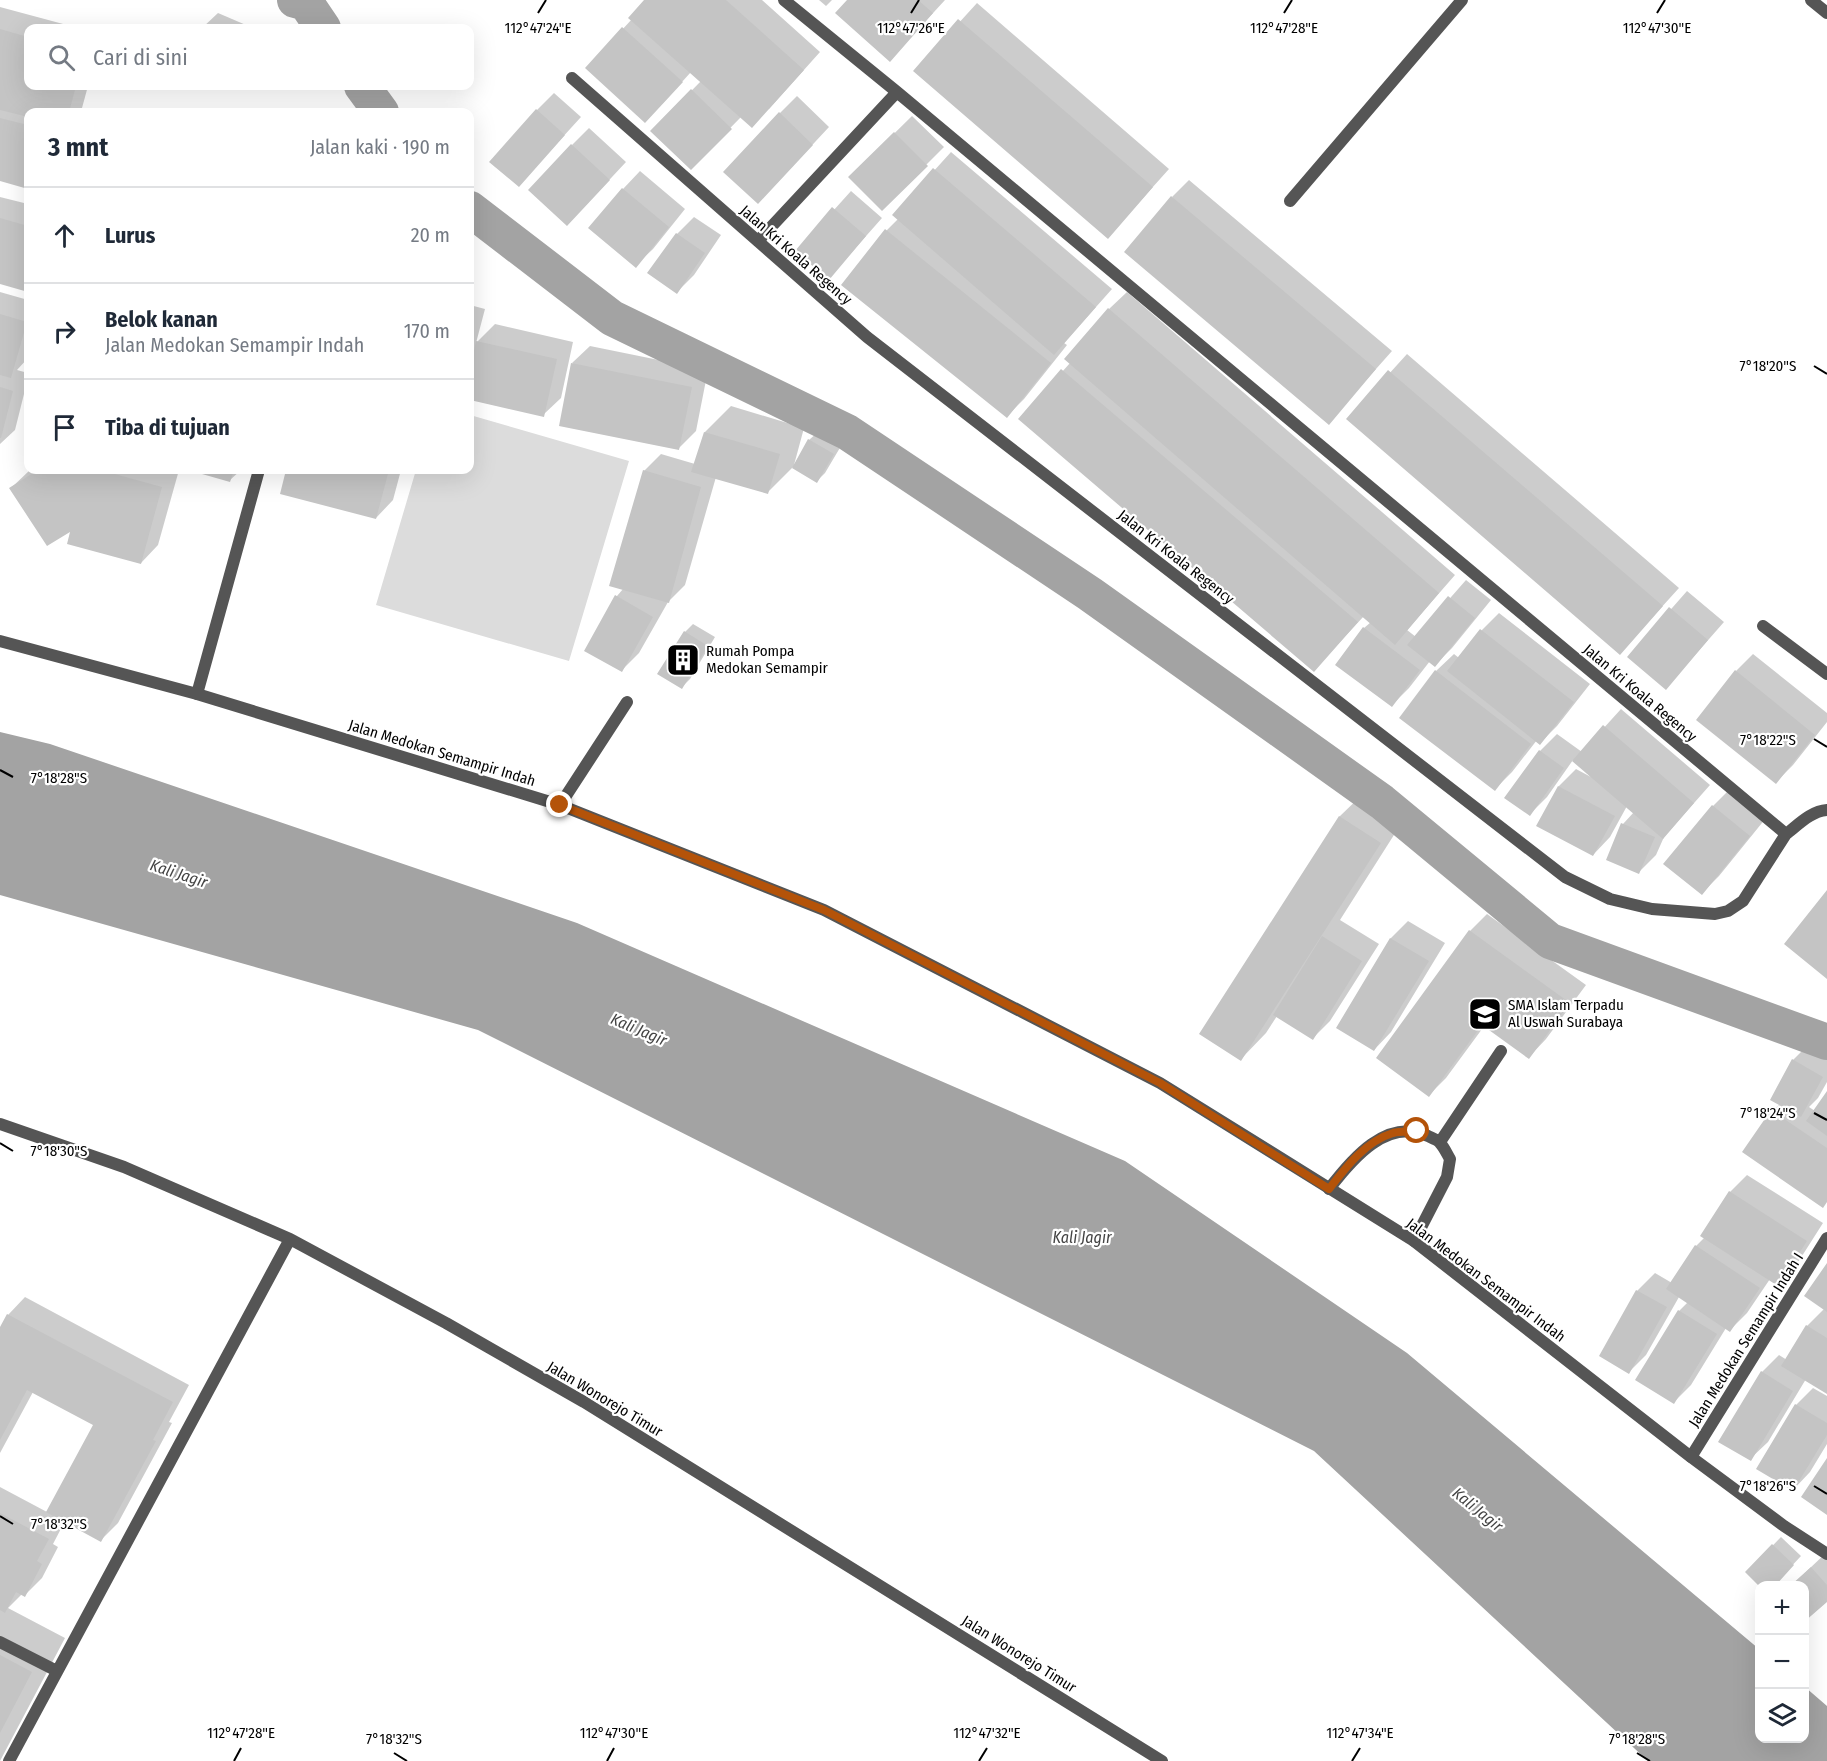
<!DOCTYPE html>
<html lang="id">
<meta charset="utf-8">
<style>
:root{--surface:#fff;--page:#f2f2f3;--text:#1f2937;--muted:#747a83;--line:#e0e1e3}
body{margin:0;font-family:"Fira Sans Condensed",sans-serif;background:var(--page);color:var(--text)}
.controls{position:absolute;right:18px;bottom:18px;display:grid;overflow:hidden;border-radius:12px;box-shadow:0 6px 24px #0002}
.controls button{width:54px;height:54px;display:grid;place-items:center;padding:0;border:0;border-bottom:2px solid var(--line);background:var(--surface);color:var(--text);font:30px sans-serif}
.stop{position:absolute;width:18px;height:18px;margin:-14px;border:4px solid #b45309;border-radius:50%;background:#fff}
.stop.end{background:#b45309;border-color:#fff;box-shadow:0 2px 6px #0008}
.list{margin:0;padding:0;list-style:none}
h2{display:flex;justify-content:space-between;align-items:center;height:78px;margin:0;padding:0 24px;font-size:26px}
h2 small{font-size:20px;font-weight:400;color:var(--muted)}
.list li{display:grid;grid-template-columns:39px 1fr auto;gap:18px;align-items:center;box-sizing:border-box;height:96px;padding:0 24px;border-top:2px solid var(--line)}
.list b{display:block;font-size:22px;white-space:nowrap}
.list p{margin:0;font-size:20px;white-space:nowrap;color:var(--muted)}
.list em{font-size:20px;font-style:normal;color:var(--muted)}
.icon{flex:none;width:33px;height:33px;fill:none;stroke:currentColor;stroke-width:2;stroke-linecap:round;stroke-linejoin:round}
.map{position:relative;flex:none;width:1827px;height:1761px;overflow:hidden}
.search{position:absolute;background:var(--surface);box-shadow:0 6px 24px #0002;left:24px;top:24px;width:450px;height:66px;display:flex;align-items:center;gap:15px;box-sizing:border-box;padding:0 21px;border-radius:12px;color:var(--muted);font-size:22px}
.panel{position:absolute;background:var(--surface);box-shadow:0 6px 24px #0002;left:24px;top:108px;width:450px;height:366px;border-radius:12px}
.map>svg:first-child{display:block}
</style>
<div class="map">
<svg width="1827" height="1761" viewBox="0 0 1827 1761">
<rect width="100%" height="100%" fill="#fff"/>
<path fill="#dcdcdc" d="M470 415 629 461 569 661 376 605 416 470H470Z"/>
<path fill="#a3a3a3" d="M0 732 50 744 577 923 1125 1161 1407 1353 1759 1649 1760 1738H1804L1805 1687 1827 1706V1761H1648L1314 1451 478 1030 0 895Z"/>
<path fill="#0003" d="M646 0H762L820 52 769 109 741 117 691 168 652 131 701 81 691 72 662 104 587 68 632 19Z
M819 0H832L826 6Z
M849 0H945L890 60Z
M977 3 1169 169 1108 237 915 71Z
M0 7 78 28H28V86H88L82 108 77 112H28V187L0 180Z
M218 13 253 28H202Z
M554 93 581 117 519 185 537 110Z
M797 96 829 127 775 185 780 113Z
M912 116 944 147 882 209 850 177Z
M589 128 626 162 584 207 572 145Z
M951 152 1112 289 1064 343 1067 345 1024 399 1007 416 886 231 898 219 894 215Z
M640 171 685 209 653 249 635 266 590 228 623 189Z
M1189 180 1392 351 1328 423 1172 197Z
M851 191 882 218 829 278 797 251Z
M0 197 28 204V290L0 283Z
M694 217 721 235 694 275 677 292 650 273 677 234Z
M0 292 28 300V358L17 370 28 373V378L15 430 0 444Z
M1127 292 1455 575 1407 630 1416 637 1466 580 1491 600 1452 648 1435 665 1430 661 1409 688 1392 705 1364 628 1371 622 1364 616 1314 670 1020 419 1070 363 1109 309Z
M470 305 485 309 476 343 495 324 573 342 561 398 543 415 470 399V378L474 357 470 361Z
M590 346 708 370 696 431 679 448 572 363Z
M1407 354 1679 588 1620 653 1348 419Z
M731 406 804 428 794 465 809 440 818 432 841 446 825 473 817 481 793 467 767 493 716 477 685 585 668 602 639 653 622 670 586 650 617 596 623 589 644 471 661 454 695 464 705 432Z
M30 470H179L158 545 141 563 73 528 11 488Z
M191 470H241L230 480Z
M288 470H401L393 500 376 518 282 493Z
M1687 591 1724 622 1666 688 1629 657Z
M1499 613 1590 684 1557 726 1540 743 1537 740 1512 772 1495 789 1436 671 1454 654 1459 658 1482 630Z
M693 624 715 637 690 679 682 687 685 632Z
M1753 654 1827 713V722L1793 765 1776 782 1736 671Z
M1621 709 1710 785 1664 837 1656 855 1639 872 1623 824 1634 812 1627 806 1610 837 1593 855 1538 826 1559 786 1576 769 1591 777 1573 760 1547 797 1530 814 1540 751 1557 734 1582 752Z
M1730 789 1766 818 1719 876 1702 893 1713 806Z
M1366 791 1406 816 1340 920 1379 944 1330 1021 1313 1038 1277 1016 1266 1033 1241 1059 1201 1033 1340 816Z
M1487 914 1586 985 1546 1039 1529 1057 1485 1025 1446 1078 1429 1095 1378 1057 1470 931Z
M1408 921 1445 943 1391 1032 1374 1050 1338 1028 1391 938Z
M1810 1043 1827 1052V1082L1818 1098 1809 1107 1815 1111 1827 1094V1202L1772 1111 1780 1104 1793 1060Z
M1747 1175 1823 1223 1795 1267 1778 1284 1770 1279 1747 1313 1730 1330 1726 1328 1691 1385 1674 1402 1679 1311 1688 1302 1679 1297 1646 1355 1629 1372 1601 1355 1637 1291 1655 1273 1672 1283 1696 1246 1705 1237 1730 1192Z
M1827 1266V1392L1806 1379 1768 1442 1750 1459 1762 1372 1779 1355 1787 1360 1807 1326 1825 1308Z
M25 1297 189 1385 169 1422 172 1423 118 1523 101 1540 65 1521 53 1544 58 1547 42 1578 25 1595 22 1594 8 1608 65 1638 0 1761V1487L47 1512 95 1424 33 1392 0 1453V1330L8 1315Z
M1813 1388 1827 1396V1444L1810 1472 1793 1490 1796 1405Z
M1781 1537 1801 1556 1773 1586 1747 1572Z
M1827 1552V1600L1804 1586H1791Z"/>
<g fill="none" stroke-linecap="round" stroke-linejoin="round">
<path stroke="#a3a3a3" stroke-width="36" d="M295 0 306 3 323 28
M362 86 381 112
M470 209 612 318 847 432 1090 594 1382 802 1550 941 1827 1042"/>
</g>
<path fill="#c4c4c4" d="M644 0H726L804 70 752 128 628 18Z
M847 0H918L933 13 890 62 835 13Z
M958 19 1153 187 1108 239 913 71Z
M622 27 683 82 645 123 585 68Z
M0 29 28 37V86H76L69 112H28V117L0 110Z
M691 89 732 129 691 170 650 131Z
M536 109 565 135 519 187 489 162Z
M779 112 813 145 758 204 723 172Z
M0 118 28 125V189L0 181Z
M894 132 928 166 882 211 848 177Z
M571 144 610 180 567 226 528 190Z
M933 168 1096 307 1054 355 892 215Z
M622 188 669 227 636 268 588 228Z
M1171 196 1376 369 1329 425 1124 252Z
M832 207 866 236 829 280 795 251Z
M0 218 28 226V292L0 284Z
M885 229 1051 363 1007 418 841 285Z
M676 233 705 253 677 294 647 273Z
M1108 308 1439 593 1395 645 1064 359Z
M0 314 27 322 11 378 0 375Z
M476 341 557 359 544 417 470 400V371Z
M571 363 692 387 679 450 559 426Z
M1061 369 1358 622 1314 672 1018 419Z
M1388 370 1663 606 1620 655 1346 419Z
M0 387 13 391 1 438H0Z
M704 432 780 454 768 494 691 472Z
M808 439 834 454 817 483 792 468Z
M38 470H100L162 487 141 564 67 544 70 532 47 546 9 488Z
M188 470H234L230 482Z
M286 470H389L376 519 280 494Z
M643 470 701 487 669 603 609 586Z
M615 595 653 617 622 672 584 651Z
M1448 596 1475 618 1435 667 1407 645Z
M1669 607 1708 640 1666 690 1627 657Z
M1363 627 1420 670 1392 707 1335 665Z
M1480 629 1574 702 1540 745 1447 671Z
M684 631 708 646 682 689 657 674Z
M1435 670 1531 744 1495 791 1399 718Z
M1735 670 1815 735 1776 784 1696 720Z
M1603 725 1694 803 1663 839 1572 761Z
M1539 750 1564 768 1530 816 1504 798Z
M1558 786 1615 816 1593 856 1536 826Z
M1712 805 1750 836 1702 895 1663 864Z
M1339 816 1381 843 1241 1061 1199 1034Z
M1621 823 1655 837 1639 874 1606 860Z
M1827 890V979L1784 944Z
M1469 930 1570 1003 1529 1059 1482 1025 1429 1097 1376 1058Z
M1322 936 1362 961 1313 1040 1273 1015Z
M1390 938 1429 961 1374 1051 1336 1028Z
M1792 1059 1823 1077 1801 1117 1770 1100Z
M1827 1091V1136L1806 1121Z
M1771 1110 1827 1148V1202L1823 1208 1742 1152Z
M1729 1191 1807 1241 1778 1286 1700 1236Z
M1695 1245 1760 1288 1730 1332 1666 1289Z
M1827 1263V1312L1804 1296Z
M1636 1290 1667 1307 1629 1374 1599 1356Z
M1678 1310 1717 1334 1674 1404 1635 1380Z
M7 1314 173 1402 153 1440 156 1441 101 1542 46 1512 93 1425 27 1390 0 1440V1327Z
M1806 1325 1827 1338V1394L1781 1366Z
M1761 1371 1793 1391 1751 1461 1718 1442Z
M1795 1404 1827 1423V1435L1793 1491 1756 1469Z
M1827 1458V1515L1801 1497Z
M0 1513 49 1539 37 1561 42 1564 25 1597 16 1592 5 1613 0 1610Z
M1772 1544 1794 1565 1775 1586H1759L1745 1572Z
M1811 1567 1827 1585V1602L1804 1622V1586H1790Z
M0 1655 32 1672 0 1733Z"/>
<g fill="none" stroke-linecap="round" stroke-linejoin="round">
<path stroke="#555" stroke-width="12" d="M1811 0 1827 13
M1290 201 1462 0
M1763 626 1827 674
M197 694 259 470
M560 805 627 702
M1440 1142 1501 1051
M1329 1189C1352 1159 1387 1117 1428 1136 1432 1138 1438 1140 1440 1143 1444 1147 1447 1154 1450 1159L1447 1177 1414 1241"/>
<path stroke="#555" stroke-width="12" d="M784 0 897 92 1786 834C1798 825 1811 811 1827 810
M572 78 867 337 1565 877 1610 899 1652 909 1715 914 1728 911 1743 901 1786 834
M758 241 897 92
M0 1124 124 1167 290 1239 446 1323 584 1402 1162 1761
M1691 1457 1827 1238
M0 1642 57 1671
M9 1761 290 1239"/>
<path stroke="#555" stroke-width="12" d="M0 641 197 694 560 805 824 910 1160 1083 1414 1241 1691 1457 1784 1526 1827 1554"/>
</g>
<g fill="none" stroke-linecap="round" stroke-linejoin="round">
<path stroke="#b45309" stroke-width="8" d="M560 805 824 910 1160 1083 1329 1189C1346 1167 1366 1141 1393 1133 1401 1131 1409 1132 1417 1131"/>
</g>
<path fill="none" stroke="#000" stroke-width="2" d="M538 13 546 0M911 13 919 0M1284 13 1292 0M1657 13 1665 0M1814 366 1827 374M1814 739 1827 747M0 770 13 777M1814 1113 1827 1120M0 1143 13 1151M1814 1486 1827 1494M0 1516 13 1524M394 1753 407 1761M1637 1753 1650 1761M234 1761 241 1748M607 1761 614 1748M979 1761 987 1748M1352 1761 1360 1748"/>
<defs>
<g id="building-square" transform="scale(1.725)"><rect x="-9" y="-9" width="18" height="18" rx="4" fill="#000" stroke="#fff"/><path d="M-4-6H4V6H1V3H-1V6H-4ZM-2.5-4.3h1.7v1.8h-1.7ZM.8-4.3h1.7v1.8H.8ZM-2.5-1h1.7V.8h-1.7ZM.8-1h1.7V.8H.8Z" fill="#fff"/></g>
<g id="school-square" transform="scale(1.725)"><rect x="-9" y="-9" width="18" height="18" rx="4" fill="#000" stroke="#fff"/><path d="M0-5L7-2L0 1L-7-2ZM-4 1L0 2.5L4 1V4Q0 6-4 4Z" fill="#fff"/></g>
</defs>
<g fill-rule="evenodd">
<use href="#building-square" x="683" y="660"/>
<use href="#school-square" x="1485" y="1014"/>
</g>
<g text-anchor="middle" stroke-width="4.5" stroke-linejoin="round" paint-order="stroke">
<g font-size="15" fill="#000" stroke="#fff">
<text transform="translate(796 255) rotate(41)" y="5">Jalan Kri Koala Regency</text>
<text transform="translate(1176 557) rotate(38)" y="5">Jalan Kri Koala Regency</text>
<text transform="translate(1640 693) rotate(40)" y="5">Jalan Kri Koala Regency</text>
<text transform="translate(442 753) rotate(17)" y="5">Jalan Medokan Semampir Indah</text>
<text transform="translate(1486 1280) rotate(37)" y="5">Jalan Medokan Semampir Indah</text>
<text transform="translate(1746 1340) rotate(-58)" y="5">Jalan Medokan Semampir Indah I</text>
<text transform="translate(605 1399) rotate(31)" y="5">Jalan Wonorejo Timur</text>
<text transform="translate(1019 1654) rotate(32)" y="5">Jalan Wonorejo Timur</text>
</g>
<g font-size="15" fill="#000" stroke="#fff" text-anchor="start">
<text x="706" y="656">Rumah Pompa<tspan x="706" dy="17">Medokan Semampir</tspan></text>
<text x="1508" y="1010">SMA Islam Terpadu<tspan x="1508" dy="17">Al Uswah Surabaya</tspan></text>
</g>
<g font-size="16" font-style="italic" fill="#444" stroke="#fff">
<text transform="translate(179 873) rotate(18)" y="6">Kali Jagir</text>
<text transform="translate(639 1029) rotate(23)" y="6">Kali Jagir</text>
<text x="1082" y="1243">Kali Jagir</text>
<text transform="translate(1478 1509) rotate(39)" y="6">Kali Jagir</text>
</g>
</g>
<g font-size="15" text-anchor="middle" fill="#000" stroke="#fff" stroke-width="4.5" stroke-linejoin="round" paint-order="stroke">
<text x="538" y="33">112°47'24"E</text>
<text x="911" y="33">112°47'26"E</text>
<text x="1284" y="33">112°47'28"E</text>
<text x="1657" y="33">112°47'30"E</text>
<text x="1768" y="371">7°18'20"S</text>
<text x="1768" y="745">7°18'22"S</text>
<text x="59" y="783">7°18'28"S</text>
<text x="1768" y="1118">7°18'24"S</text>
<text x="59" y="1156">7°18'30"S</text>
<text x="1768" y="1491">7°18'26"S</text>
<text x="59" y="1529">7°18'32"S</text>
<text x="241" y="1738">112°47'28"E</text>
<text x="614" y="1738">112°47'30"E</text>
<text x="987" y="1738">112°47'32"E</text>
<text x="1360" y="1738">112°47'34"E</text>
<text x="394" y="1744">7°18'32"S</text>
<text x="1637" y="1744">7°18'28"S</text>
</g>
</svg>
<div class="controls">
<button>+</button>
<button>−</button>
<button><svg class="icon" aria-label="layers" viewBox="0 0 24 24"><path d="M12 4l9 5-9 5-9-5zM3 14l9 5 9-5"/></svg></button>
</div>
<div class="stop" style="left:1417px;top:1131px"></div>
<div class="stop end" style="left:560px;top:805px"></div>
<div class="search"><svg class="icon" aria-label="search" viewBox="0 0 24 24"><circle cx="10" cy="10" r="6"/><path d="M15 15l6 6"/></svg>Cari di sini</div>
<section class="panel">
<h2>3 mnt<small>Jalan kaki · 190 m</small></h2>
<ul class="list">
<li><svg class="icon" aria-label="ahead" viewBox="0 0 24 24"><path d="M12 20V5M6 11l6-6 6 6"/></svg><div><b>Lurus</b></div><em>20 m</em></li>
<li><svg class="icon" aria-label="right" viewBox="0 0 24 24"><path d="M7 20v-9h11M14 6l5 5-5 5"/></svg><div><b>Belok kanan</b><p>Jalan Medokan Semampir Indah</p></div><em>170 m</em></li>
<li><svg class="icon" aria-label="arrive" viewBox="0 0 24 24"><path d="M6 21V4h12l-3 4 3 4H6"/></svg><div><b>Tiba di tujuan</b></div></li>
</ul>
</section>
</div>
